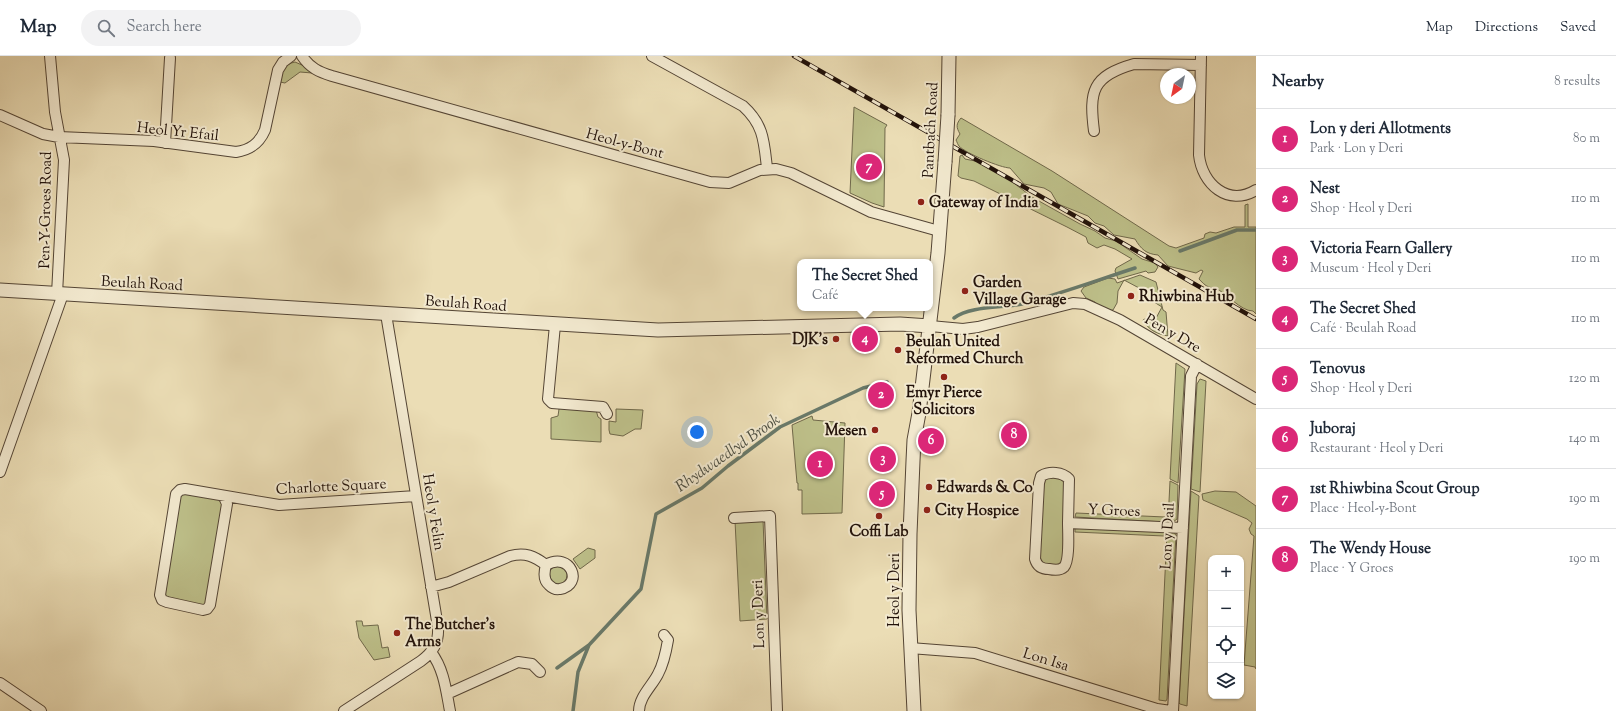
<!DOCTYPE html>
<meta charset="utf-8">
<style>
:root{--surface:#fff;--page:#f2f2f3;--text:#1f2937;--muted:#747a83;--line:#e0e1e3;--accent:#db2777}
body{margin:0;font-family:"Sorts Mill Goudy",serif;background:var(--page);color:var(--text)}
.controls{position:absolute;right:12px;bottom:12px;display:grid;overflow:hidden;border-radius:8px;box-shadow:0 1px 3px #0004}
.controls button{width:36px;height:36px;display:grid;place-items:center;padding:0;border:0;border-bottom:1px solid var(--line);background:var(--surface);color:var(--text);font:20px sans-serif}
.compass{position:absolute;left:1160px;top:12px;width:36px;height:36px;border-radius:50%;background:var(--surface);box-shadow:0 1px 3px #0004;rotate:213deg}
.you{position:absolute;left:697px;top:376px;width:14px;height:14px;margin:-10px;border:3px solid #fff;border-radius:50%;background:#1a73e8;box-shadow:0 0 0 6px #1a73e833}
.badge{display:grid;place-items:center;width:26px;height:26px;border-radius:50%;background:var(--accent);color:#fff;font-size:13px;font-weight:700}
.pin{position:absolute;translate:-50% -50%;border:2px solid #fff;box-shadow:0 1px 4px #0006}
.popup{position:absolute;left:797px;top:203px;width:136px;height:52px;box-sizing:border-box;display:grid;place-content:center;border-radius:8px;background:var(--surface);filter:drop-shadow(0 1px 3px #0005);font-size:13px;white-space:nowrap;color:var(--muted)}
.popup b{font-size:15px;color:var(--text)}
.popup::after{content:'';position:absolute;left:50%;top:100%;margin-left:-8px;border:8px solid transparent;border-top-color:var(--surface)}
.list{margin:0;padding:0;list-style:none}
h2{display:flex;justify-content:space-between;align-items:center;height:52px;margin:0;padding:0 16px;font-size:17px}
h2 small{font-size:13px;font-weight:400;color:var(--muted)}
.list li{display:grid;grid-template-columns:26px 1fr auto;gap:12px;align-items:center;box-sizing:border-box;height:60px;padding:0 16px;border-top:1px solid var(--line)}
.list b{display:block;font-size:15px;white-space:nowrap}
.list p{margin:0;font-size:13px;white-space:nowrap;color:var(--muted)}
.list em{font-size:13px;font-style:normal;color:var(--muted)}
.icon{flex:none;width:22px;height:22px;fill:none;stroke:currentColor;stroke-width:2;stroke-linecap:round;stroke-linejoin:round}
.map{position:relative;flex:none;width:1256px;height:655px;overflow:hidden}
header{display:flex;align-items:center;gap:24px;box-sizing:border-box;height:56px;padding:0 20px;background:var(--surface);border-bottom:1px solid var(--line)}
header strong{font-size:19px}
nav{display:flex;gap:22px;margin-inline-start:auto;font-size:14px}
.search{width:280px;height:36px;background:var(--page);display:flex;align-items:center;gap:10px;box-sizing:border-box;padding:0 14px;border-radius:22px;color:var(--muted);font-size:15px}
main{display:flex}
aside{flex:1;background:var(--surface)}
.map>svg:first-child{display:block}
</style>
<header>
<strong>Map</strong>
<div class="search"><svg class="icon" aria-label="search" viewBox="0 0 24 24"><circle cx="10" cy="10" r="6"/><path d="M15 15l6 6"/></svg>Search here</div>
<nav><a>Map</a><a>Directions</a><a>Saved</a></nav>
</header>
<main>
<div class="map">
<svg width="1256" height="655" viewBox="0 0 1256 655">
<rect width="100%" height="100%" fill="#ebddb5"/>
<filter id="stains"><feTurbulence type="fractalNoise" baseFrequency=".005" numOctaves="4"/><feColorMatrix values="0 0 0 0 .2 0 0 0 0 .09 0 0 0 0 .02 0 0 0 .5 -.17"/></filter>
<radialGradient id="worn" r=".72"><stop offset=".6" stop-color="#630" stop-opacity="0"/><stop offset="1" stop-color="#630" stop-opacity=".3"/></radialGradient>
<path fill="#bdbf89" stroke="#70684a" d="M295 6 302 9 312 17 300 16 285 27 280 26C282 16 284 8 295 6Z
M854 51 887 69 885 72 884 151 872 147 850 137Z
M961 62 1052 115 1169 190 1176 192 1204 182 1205 178 1210 176 1216 177 1234 171H1245V149L1248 148V171H1256V258L1253 255C1240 255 1227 237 1215 232 1213 231 1211 232 1209 231 1205 230 1201 225 1199 223L1203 215 1201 214 1196 217 1168 210 1158 199C1146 198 1141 193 1135 183L1114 179 1104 170 1095 167 1088 160 1058 148 1051 136 1044 132 1024 128 1010 112C1001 112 965 97 959 90 958 89 957 86 956 84L960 78C956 71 956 68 961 62Z
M962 99 965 103C989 107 996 114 1015 128 1020 132 1025 135 1030 140L1080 168 1095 175 1105 182 1116 185 1142 203 1155 207 1158 211 1155 216 1148 217 1146 215 1118 223 1115 215 1116 212 1132 203 1115 193 1104 189 1097 192 1088 187 1086 181 1067 171 974 125 961 122 958 120 960 100Z
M1140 219 1156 226 1163 254 1166 256 1168 280C1158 278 1149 275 1143 264L1149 261 1155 264 1162 251 1154 246 1156 241 1124 224 1118 235 1117 247 1113 254 1107 255 1103 254 1095 246 1086 242 1081 235 1084 231 1108 222 1115 223 1117 227Z
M1176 307 1185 313 1178 427 1170 423Z
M1200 323 1206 325 1200 436 1191 433 1197 328Z
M561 351 596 354 598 361 601 363V386L551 383V362L558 360 559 353Z
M616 353 643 354 641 373H635L623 380 610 378 609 374V365L616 366Z
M812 360 813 364 845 367 842 457 802 458V434H798V427H797L792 369Z
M1054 421 1064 424 1063 504C1056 513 1043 511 1039 500L1042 428 1045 423Z
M1170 425 1178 429 1177 463 1173 466H1168Z
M1191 435 1199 440 1187 650 1180 648 1179 647Z
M1215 435 1236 436 1256 450V613L1255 611 1244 609 1254 480 1251 478 1249 473 1252 467 1247 463 1203 444 1202 438Z
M185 437 218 443 222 448 207 546 202 550 164 540 180 440Z
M1076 457 1165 461V466L1075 461Z
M763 464 767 563 740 565 735 465Z
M1075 472 1165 475 1164 480 1075 476Z
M1167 476H1174L1176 479 1167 643 1166 645 1159 644Z
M588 492 595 494V502L580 513 573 503Z
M549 519a9 9 0 1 1 18 0a9 9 0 1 1-18 0Z
M356 565H362L363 570 378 569 382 592 388 591 390 601 374 604 359 582Z"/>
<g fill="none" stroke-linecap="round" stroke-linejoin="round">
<path stroke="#697969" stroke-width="3.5" d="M1180 195 1237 174H1256
M954 262C970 250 1001 252 1022 248 1060 238 1098 224 1135 212
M557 612 589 589
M573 655 578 616 589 589 641 533 656 458 702 432 728 410 780 371 863 332 887 326"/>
<g stroke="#544535" stroke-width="12">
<path id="minor" d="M50 0 55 56 64 104 57 238
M302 0C310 12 319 16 332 20L710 126 729 127 760 114 776 113 791 117 871 156 939 175
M652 0 743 50C764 69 764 86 767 112
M1201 0 1199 99C1202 128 1228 151 1256 134
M0 59 43 78 59 81 154 85 236 96C250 94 259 88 265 74L278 14 283 6 291 0
M1094 75C1089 35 1092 20 1134 8L1201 9
M165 87 170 2
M555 269 548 343 552 347 603 351 607 358
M930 270 963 273 978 271 1073 247 1085 248 1120 264 1256 343
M0 416 63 238
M224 441 227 448 210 549 207 553 203 554 167 546 162 544 160 539 176 438 180 434 185 433 279 449 416 440
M734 462 770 460 777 655
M1068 467 1069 423C1062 416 1050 415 1041 420L1039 427 1035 503C1037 510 1041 513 1049 513 1054 514 1060 515 1064 511 1070 504 1068 476 1068 467L1183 472
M431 531 449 526 510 500C525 496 534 500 546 509 571 495 584 529 560 533 556 534 552 532 549 529 543 524 544 516 546 509
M910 592 975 597 1157 653 1171 655
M431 596C444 613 446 634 450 655
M0 627 41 655
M447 638 518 606 532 608 540 616
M344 655 421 605C433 596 439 587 438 571L386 258
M639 655C639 641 652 630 658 618 664 607 666 596 668 584L664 579
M1173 655 1191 320 1197 308"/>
</g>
<g stroke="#544535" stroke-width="15">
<path id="tertiary" d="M948 59 949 0
M0 234 658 274 900 268 930 270
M914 655 909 554 910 478 913 405 914 384 919 357 938 197 945 106"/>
</g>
<use href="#minor" stroke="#f2e9cf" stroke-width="10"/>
<use href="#tertiary" stroke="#f2e9cf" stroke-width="13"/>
<g stroke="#22120a" stroke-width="4.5">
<path id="rail" d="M794 0 1256 263"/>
</g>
<use href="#rail" stroke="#f2e9cf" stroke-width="3" stroke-dasharray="9" stroke-linecap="butt"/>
<g stroke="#544535" stroke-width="15" stroke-linecap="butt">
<path id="tertiary-bridge" d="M945 106 948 59"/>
</g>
<use href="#tertiary-bridge" stroke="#f2e9cf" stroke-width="13"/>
</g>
<g fill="#8f2418" stroke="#f2e9cf" stroke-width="1.5">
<circle cx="921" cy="146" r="4"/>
<circle cx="965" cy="235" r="4"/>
<circle cx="1131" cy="240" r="4"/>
<circle cx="836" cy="283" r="4"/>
<circle cx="898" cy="294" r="4"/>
<circle cx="944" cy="321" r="4"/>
<circle cx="875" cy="374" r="4"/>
<circle cx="929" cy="431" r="4"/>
<circle cx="927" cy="454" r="4"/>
<circle cx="879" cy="460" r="4"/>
<circle cx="397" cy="577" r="4"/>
</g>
<g text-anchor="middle" stroke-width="4" stroke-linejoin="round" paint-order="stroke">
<g font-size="15" fill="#22120a" stroke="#f2e9cf">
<text transform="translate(930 74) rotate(-87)" y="5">Pantbach Road</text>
<text transform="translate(178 75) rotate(6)" y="5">Heol Yr Efail</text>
<text transform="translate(625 87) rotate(15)" y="5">Heol-y-Bont</text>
<text transform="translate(45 154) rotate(-89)" y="5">Pen-Y-Groes Road</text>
<text transform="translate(142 227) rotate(3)" y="5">Beulah Road</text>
<text transform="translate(466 247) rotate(4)" y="5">Beulah Road</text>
<text transform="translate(1173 277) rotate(30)" y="5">Pen y Dre</text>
<text transform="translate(331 430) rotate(-3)" y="5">Charlotte Square</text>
<text transform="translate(1114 454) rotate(2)" y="5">Y Groes</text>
<text transform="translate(434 456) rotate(81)" y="5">Heol y Felin</text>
<text transform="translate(1167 480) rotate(-87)" y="5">Lon y Dail</text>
<text transform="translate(894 534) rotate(-90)" y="5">Heol y Deri</text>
<text transform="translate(758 558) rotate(-92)" y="5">Lon y Deri</text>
<text transform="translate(1046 603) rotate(17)" y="5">Lon Isa</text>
</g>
<g font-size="15" font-weight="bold" fill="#22120a" stroke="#f2e9cf" text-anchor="start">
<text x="929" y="151">Gateway of India</text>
<text x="973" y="231">Garden<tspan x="973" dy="17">Village Garage</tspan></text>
<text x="1139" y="245">Rhiwbina Hub</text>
<text x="828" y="288" text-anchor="end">DJK's</text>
<text x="906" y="290">Beulah United<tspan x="906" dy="17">Reformed Church</tspan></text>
<text x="944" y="341" text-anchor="middle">Emyr Pierce<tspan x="944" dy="17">Solicitors</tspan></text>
<text x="867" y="379" text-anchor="end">Mesen</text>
<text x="937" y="436">Edwards &amp; Co</text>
<text x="935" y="459">City Hospice</text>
<text x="879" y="480" text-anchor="middle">Coffi Lab</text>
<text x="405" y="573">The Butcher's<tspan x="405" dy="17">Arms</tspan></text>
</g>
<g font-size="16" font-style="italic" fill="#4c4e41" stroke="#f2e9cf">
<text transform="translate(727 396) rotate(-35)" y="6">Rhydwaedlyd Brook</text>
</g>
</g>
<rect width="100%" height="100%" filter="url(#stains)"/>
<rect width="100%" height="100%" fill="url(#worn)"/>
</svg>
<div class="controls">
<button>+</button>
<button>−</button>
<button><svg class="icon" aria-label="locate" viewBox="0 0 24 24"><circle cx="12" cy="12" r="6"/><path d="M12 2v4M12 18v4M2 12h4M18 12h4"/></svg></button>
<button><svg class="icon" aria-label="layers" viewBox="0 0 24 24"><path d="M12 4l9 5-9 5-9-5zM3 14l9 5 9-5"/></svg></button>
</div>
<svg class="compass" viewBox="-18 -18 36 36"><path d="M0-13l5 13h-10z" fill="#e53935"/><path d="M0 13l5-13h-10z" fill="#747a83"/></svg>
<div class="you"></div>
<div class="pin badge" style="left:820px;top:408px">1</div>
<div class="pin badge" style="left:881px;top:339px">2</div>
<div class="pin badge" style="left:883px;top:403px">3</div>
<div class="pin badge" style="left:865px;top:283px">4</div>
<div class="popup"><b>The Secret Shed</b>Café</div>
<div class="pin badge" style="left:882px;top:438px">5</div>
<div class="pin badge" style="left:931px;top:385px">6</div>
<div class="pin badge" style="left:869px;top:111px">7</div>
<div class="pin badge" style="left:1014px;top:379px">8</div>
</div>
<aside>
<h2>Nearby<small>8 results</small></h2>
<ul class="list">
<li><span class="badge">1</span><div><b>Lon y deri Allotments</b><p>Park · Lon y Deri</p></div><em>80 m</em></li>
<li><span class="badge">2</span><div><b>Nest</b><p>Shop · Heol y Deri</p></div><em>110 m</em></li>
<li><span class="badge">3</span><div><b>Victoria Fearn Gallery</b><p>Museum · Heol y Deri</p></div><em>110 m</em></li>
<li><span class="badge">4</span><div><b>The Secret Shed</b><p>Café · Beulah Road</p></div><em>110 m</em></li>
<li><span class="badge">5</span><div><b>Tenovus</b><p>Shop · Heol y Deri</p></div><em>120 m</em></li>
<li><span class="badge">6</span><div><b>Juboraj</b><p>Restaurant · Heol y Deri</p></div><em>140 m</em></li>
<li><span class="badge">7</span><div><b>1st Rhiwbina Scout Group</b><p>Place · Heol-y-Bont</p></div><em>190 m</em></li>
<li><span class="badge">8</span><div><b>The Wendy House</b><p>Place · Y Groes</p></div><em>190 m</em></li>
</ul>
</aside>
</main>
